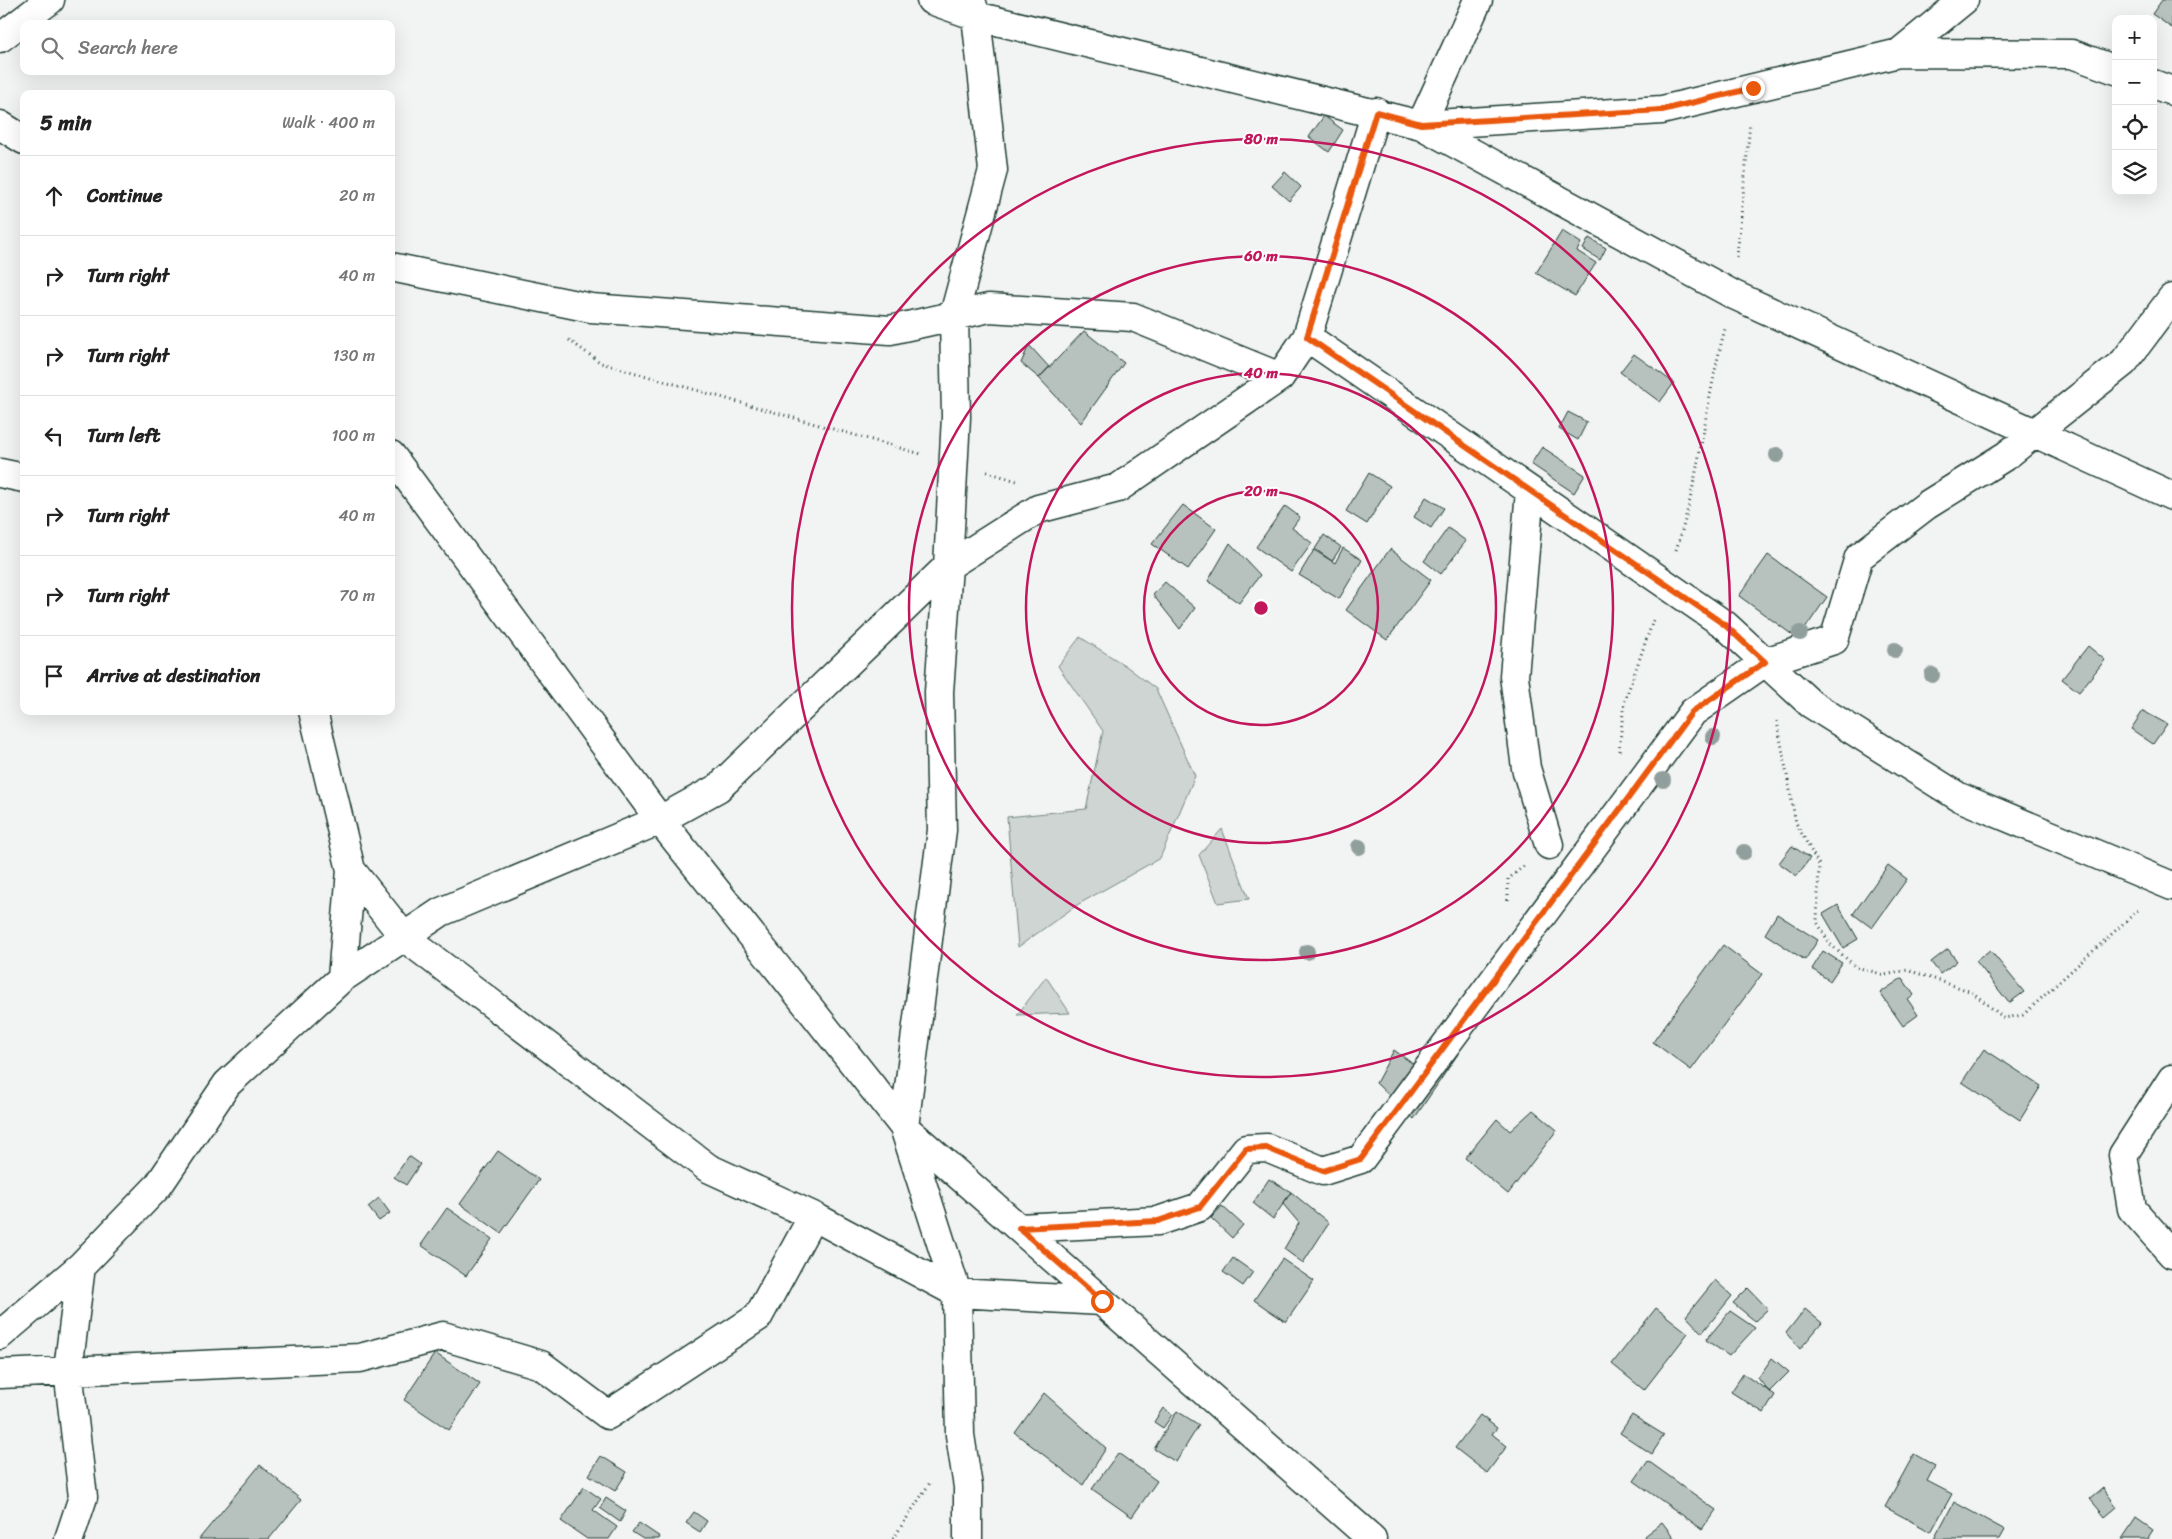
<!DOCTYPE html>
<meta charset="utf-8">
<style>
:root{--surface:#fff;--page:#f6f6f6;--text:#222;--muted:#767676;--line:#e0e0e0}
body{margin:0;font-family:Sriracha,sans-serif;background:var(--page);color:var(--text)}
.controls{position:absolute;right:15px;top:15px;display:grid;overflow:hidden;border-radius:10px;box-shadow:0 5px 20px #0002}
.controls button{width:45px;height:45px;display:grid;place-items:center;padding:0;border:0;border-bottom:1px solid var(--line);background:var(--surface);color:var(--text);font:25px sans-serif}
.stop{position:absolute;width:15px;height:15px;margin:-11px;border:4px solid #ea580c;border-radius:50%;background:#fff}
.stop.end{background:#ea580c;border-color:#fff;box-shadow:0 1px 5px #0008}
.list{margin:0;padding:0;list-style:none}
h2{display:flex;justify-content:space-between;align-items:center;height:65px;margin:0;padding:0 20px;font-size:21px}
h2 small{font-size:16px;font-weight:400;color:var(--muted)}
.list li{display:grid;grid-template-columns:32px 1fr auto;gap:15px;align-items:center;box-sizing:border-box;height:80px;padding:0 20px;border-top:1px solid var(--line)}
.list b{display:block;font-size:19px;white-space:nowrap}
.list em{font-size:16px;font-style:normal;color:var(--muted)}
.icon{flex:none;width:28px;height:28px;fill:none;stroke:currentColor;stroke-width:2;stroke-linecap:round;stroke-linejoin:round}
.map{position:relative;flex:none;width:2172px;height:1539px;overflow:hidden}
.search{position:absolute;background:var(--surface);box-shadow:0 5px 20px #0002;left:20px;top:20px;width:375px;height:55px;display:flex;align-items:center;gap:12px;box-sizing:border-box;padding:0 18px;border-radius:10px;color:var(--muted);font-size:19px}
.panel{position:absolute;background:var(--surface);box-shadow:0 5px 20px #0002;left:20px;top:90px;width:375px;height:625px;border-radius:10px}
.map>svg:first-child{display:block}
</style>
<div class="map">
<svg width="2172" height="1539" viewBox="0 0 2172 1539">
<rect width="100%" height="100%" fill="#f2f3f3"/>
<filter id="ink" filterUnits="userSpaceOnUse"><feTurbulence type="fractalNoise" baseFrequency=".02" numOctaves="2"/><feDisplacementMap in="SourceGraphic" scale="10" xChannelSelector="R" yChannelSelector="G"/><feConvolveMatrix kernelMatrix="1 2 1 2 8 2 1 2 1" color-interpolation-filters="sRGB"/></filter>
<g filter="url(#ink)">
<path fill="#ced5d3" stroke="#768984" d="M1080 637 1126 666 1156 689 1195 776 1160 858 1077 905 1018 947 1007 817 1086 809 1103 731 1058 666Z
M1222 829 1249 899 1218 903 1199 855Z
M1046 977 1070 1013 1017 1015Z"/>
<path fill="#b7c1bd" stroke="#1f3d34" d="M2162 0H2172V28L2152 14Z
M1324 116 1343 130 1329 152 1309 137Z
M1285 172 1301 187 1289 201 1272 186Z
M1562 231 1581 243 1577 251 1596 263 1575 296 1536 273Z
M1589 238 1606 248 1600 260 1583 249Z
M1084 331 1124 363 1081 423 1039 378Z
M1029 345 1049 367 1039 378 1021 363Z
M1634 354 1674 383 1660 402 1620 372Z
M1568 412 1587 422 1578 440 1559 429Z
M1542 447 1585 475 1574 493 1531 464Z
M1369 473 1390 486 1367 524 1346 511Z
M1426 497 1444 508 1431 528 1414 517Z
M1183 505 1216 529 1188 569 1152 544Z
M1285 506 1300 517 1292 528 1312 543 1291 572 1256 547Z
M1448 528 1466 541 1441 574 1424 561Z
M1324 535 1341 547 1332 561 1315 549Z
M1230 543 1260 575 1239 603 1208 581Z
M1343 548 1362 560 1339 599 1299 575 1314 550 1335 563Z
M1390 549 1431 580 1387 640 1346 610Z
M1768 555 1827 597 1798 639 1739 596Z
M1165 582 1195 608 1180 629 1153 595Z
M2088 646 2105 660 2079 692 2062 679Z
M2143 711 2167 724 2153 744 2131 729Z
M1792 846 1810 858 1797 876 1779 863Z
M1888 865 1907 879 1872 928 1853 914Z
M1838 905 1858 939 1843 948 1823 914Z
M1777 914 1818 940 1805 960 1765 934Z
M1723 945 1762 974 1691 1070 1653 1042Z
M1948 949 1957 961 1940 974 1931 962Z
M1990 950 2024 992 2009 1003 1976 961Z
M1823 951 1842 963 1830 981 1812 969Z
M1902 978 1914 995 1908 1000 1918 1015 1903 1026 1880 993Z
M1436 1033 1458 1054 1414 1119 1376 1083 1394 1050 1413 1064Z
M1984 1049 2041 1086 2020 1120 1962 1082Z
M1533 1110 1557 1130 1508 1194 1465 1158 1497 1119 1510 1131Z
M498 1151 539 1180 501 1233 460 1204Z
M409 1156 420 1164 406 1185 394 1177Z
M1269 1179 1291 1192 1273 1219 1253 1203Z
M1291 1192 1329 1223 1303 1263 1284 1249 1299 1223 1283 1204Z
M379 1198 390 1213 379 1221 368 1207Z
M1222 1206 1243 1225 1232 1238 1211 1218Z
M447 1208 492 1239 466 1276 421 1245Z
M1233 1258 1253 1272 1243 1286 1223 1272Z
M1282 1259 1314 1281 1286 1322 1254 1300Z
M1715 1280 1732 1296 1702 1333 1686 1316Z
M1748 1288 1768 1309 1755 1321 1733 1303Z
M1656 1308 1688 1333 1644 1390 1612 1364Z
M1805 1309 1822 1323 1800 1349 1786 1333Z
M1730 1311 1755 1328 1729 1356 1706 1340Z
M435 1353 480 1384 449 1430 404 1400Z
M1772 1358 1789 1372 1769 1392 1758 1378Z
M1743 1374 1775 1395 1764 1413 1731 1392Z
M1044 1393 1106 1448 1083 1485 1015 1433Z
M1163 1408 1172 1415 1163 1428 1154 1422Z
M1177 1411 1199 1425 1176 1462 1154 1449Z
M1480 1415 1497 1428 1492 1434 1507 1446 1487 1473 1455 1448Z
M1632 1415 1664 1435 1652 1454 1620 1433Z
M1118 1453 1157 1481 1132 1517 1092 1489Z
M1914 1454 1935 1466 1927 1481 1952 1494 1931 1532 1885 1507Z
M601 1456 627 1472 615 1491 589 1475Z
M1648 1461 1716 1510 1702 1529 1634 1481Z
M260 1465 301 1500 269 1539H199Z
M584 1487 601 1499 593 1510 617 1527 609 1539H587L561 1521Z
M2103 1488 2117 1507 2105 1517 2090 1499Z
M606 1498 626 1511 620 1522 600 1508Z
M1954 1502 2005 1530 2000 1539H1934Z
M694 1512 707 1521 700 1532 686 1523Z
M2136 1518 2153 1530 2147 1539H2122Z
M1662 1522 1675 1539H1646L1644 1536Z
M639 1523 660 1537 659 1539H643L632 1532Z"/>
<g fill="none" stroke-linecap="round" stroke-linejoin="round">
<g stroke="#1f3d34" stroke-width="31">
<path id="minor" d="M931 0 976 16 1421 125 1662 110 1899 53 1964 0
M1478 0 1421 125 1734 295 2172 496
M0 38 50 0
M1899 53 2072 54 2116 70
M2153 84 2172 91
M0 125 24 140
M391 267 591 308 890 330 989 308 1133 317 1280 377
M1307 337 1725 625 1811 704 1959 797 2172 886
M391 455 660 820 904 1127 1372 1539
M0 473 24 478
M1530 491 1514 676 1526 768 1549 845
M313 711 351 870 342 978
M351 870 404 937 708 1168 813 1216 957 1293 1102 1301
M2172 1079 2123 1155 2132 1209 2172 1254
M1019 1228 1158 1221 1200 1207 1246 1149 1267 1148 1323 1171 1361 1159 1693 712 1765 662 1834 640 1859 557 1927 505 2007 455 2124 362 2172 298
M0 1335 81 1266 158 1186 227 1084 342 978 441 912 660 820 718 788 948 566 1038 509 1118 488 1280 377 1307 337 1376 112
M0 1374 360 1358 443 1336 541 1365 608 1415 758 1317 813 1216
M69 1539 83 1497 68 1370 81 1266
M968 1539V1487L960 1435 957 1293 904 1127 942 830 939 692 948 566 956 417 954 315 993 170 976 16 971 0"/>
</g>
<path stroke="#1f3d34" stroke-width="3" stroke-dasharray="1 4" stroke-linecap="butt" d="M1737 257 1750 124
M569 340 601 363 921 454
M987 472 1017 481
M1676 550C1700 478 1705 402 1725 329
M1777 721 1796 823 1819 865 1817 922 1830 944 1856 967 1885 975 1908 970 1972 992 2004 1018 2023 1015 2138 910
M1619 751 1624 703 1654 618
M1508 900V879L1524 866
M893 1539 931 1481"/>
<use href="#minor" stroke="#fff" stroke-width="28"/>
</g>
<g fill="#919f9c">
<circle cx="1777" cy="455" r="8"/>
<circle cx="1800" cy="633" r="8"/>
<circle cx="1895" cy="650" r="8"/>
<circle cx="1932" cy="675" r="8"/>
<circle cx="1713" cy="737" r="8"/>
<circle cx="1663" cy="780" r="8"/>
<circle cx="1359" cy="847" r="8"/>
<circle cx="1744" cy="852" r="8"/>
<circle cx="1307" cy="952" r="8"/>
</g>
</g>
<g fill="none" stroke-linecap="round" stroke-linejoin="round" filter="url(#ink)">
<path stroke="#ea580c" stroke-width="6" d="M1102 1301 1019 1228 1158 1221 1200 1207 1246 1149 1267 1148 1323 1171 1361 1159 1692 712 1765 662 1725 625 1307 337 1376 112 1421 124 1662 110 1753 88"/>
</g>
<g fill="none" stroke="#c2185b" stroke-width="2.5">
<circle cx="1261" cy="608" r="117"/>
<circle cx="1261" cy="608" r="235"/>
<circle cx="1261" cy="608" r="352"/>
<circle cx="1261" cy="608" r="469"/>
</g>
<circle cx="1261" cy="608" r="8" fill="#c2185b" stroke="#fff" stroke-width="2.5"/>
<g font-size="15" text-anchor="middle" font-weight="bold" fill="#c2185b" stroke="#fff" stroke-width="4" stroke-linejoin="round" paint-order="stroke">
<text x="1261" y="144">80 m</text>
<text x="1261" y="261">60 m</text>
<text x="1261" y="378">40 m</text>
<text x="1261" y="496">20 m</text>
</g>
</svg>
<div class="controls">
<button>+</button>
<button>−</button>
<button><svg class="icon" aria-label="locate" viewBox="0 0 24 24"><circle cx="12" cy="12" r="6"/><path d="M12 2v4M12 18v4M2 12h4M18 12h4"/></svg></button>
<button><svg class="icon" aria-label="layers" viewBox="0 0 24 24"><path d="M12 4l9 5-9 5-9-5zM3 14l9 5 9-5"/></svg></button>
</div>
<div class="stop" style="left:1102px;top:1301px"></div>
<div class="stop end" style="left:1753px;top:88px"></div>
<div class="search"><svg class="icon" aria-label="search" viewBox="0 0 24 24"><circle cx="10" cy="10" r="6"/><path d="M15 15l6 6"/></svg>Search here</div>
<section class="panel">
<h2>5 min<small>Walk · 400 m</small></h2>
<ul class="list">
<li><svg class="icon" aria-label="ahead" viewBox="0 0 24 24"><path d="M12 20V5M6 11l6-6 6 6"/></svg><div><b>Continue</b></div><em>20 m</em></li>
<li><svg class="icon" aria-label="right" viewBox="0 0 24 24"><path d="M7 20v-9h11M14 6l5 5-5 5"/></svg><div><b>Turn right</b></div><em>40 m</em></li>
<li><svg class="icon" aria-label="right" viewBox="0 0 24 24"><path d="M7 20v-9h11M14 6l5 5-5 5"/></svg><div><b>Turn right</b></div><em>130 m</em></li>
<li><svg class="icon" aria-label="left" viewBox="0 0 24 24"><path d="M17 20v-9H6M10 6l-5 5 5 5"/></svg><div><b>Turn left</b></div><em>100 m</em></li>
<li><svg class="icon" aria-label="right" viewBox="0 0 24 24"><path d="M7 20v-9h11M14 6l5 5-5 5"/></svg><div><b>Turn right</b></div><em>40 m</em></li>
<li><svg class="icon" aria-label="right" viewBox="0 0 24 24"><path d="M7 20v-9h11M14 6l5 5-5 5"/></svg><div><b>Turn right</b></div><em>70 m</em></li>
<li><svg class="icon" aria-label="arrive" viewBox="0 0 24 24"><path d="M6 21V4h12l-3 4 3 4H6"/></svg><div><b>Arrive at destination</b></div></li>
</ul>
</section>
</div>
